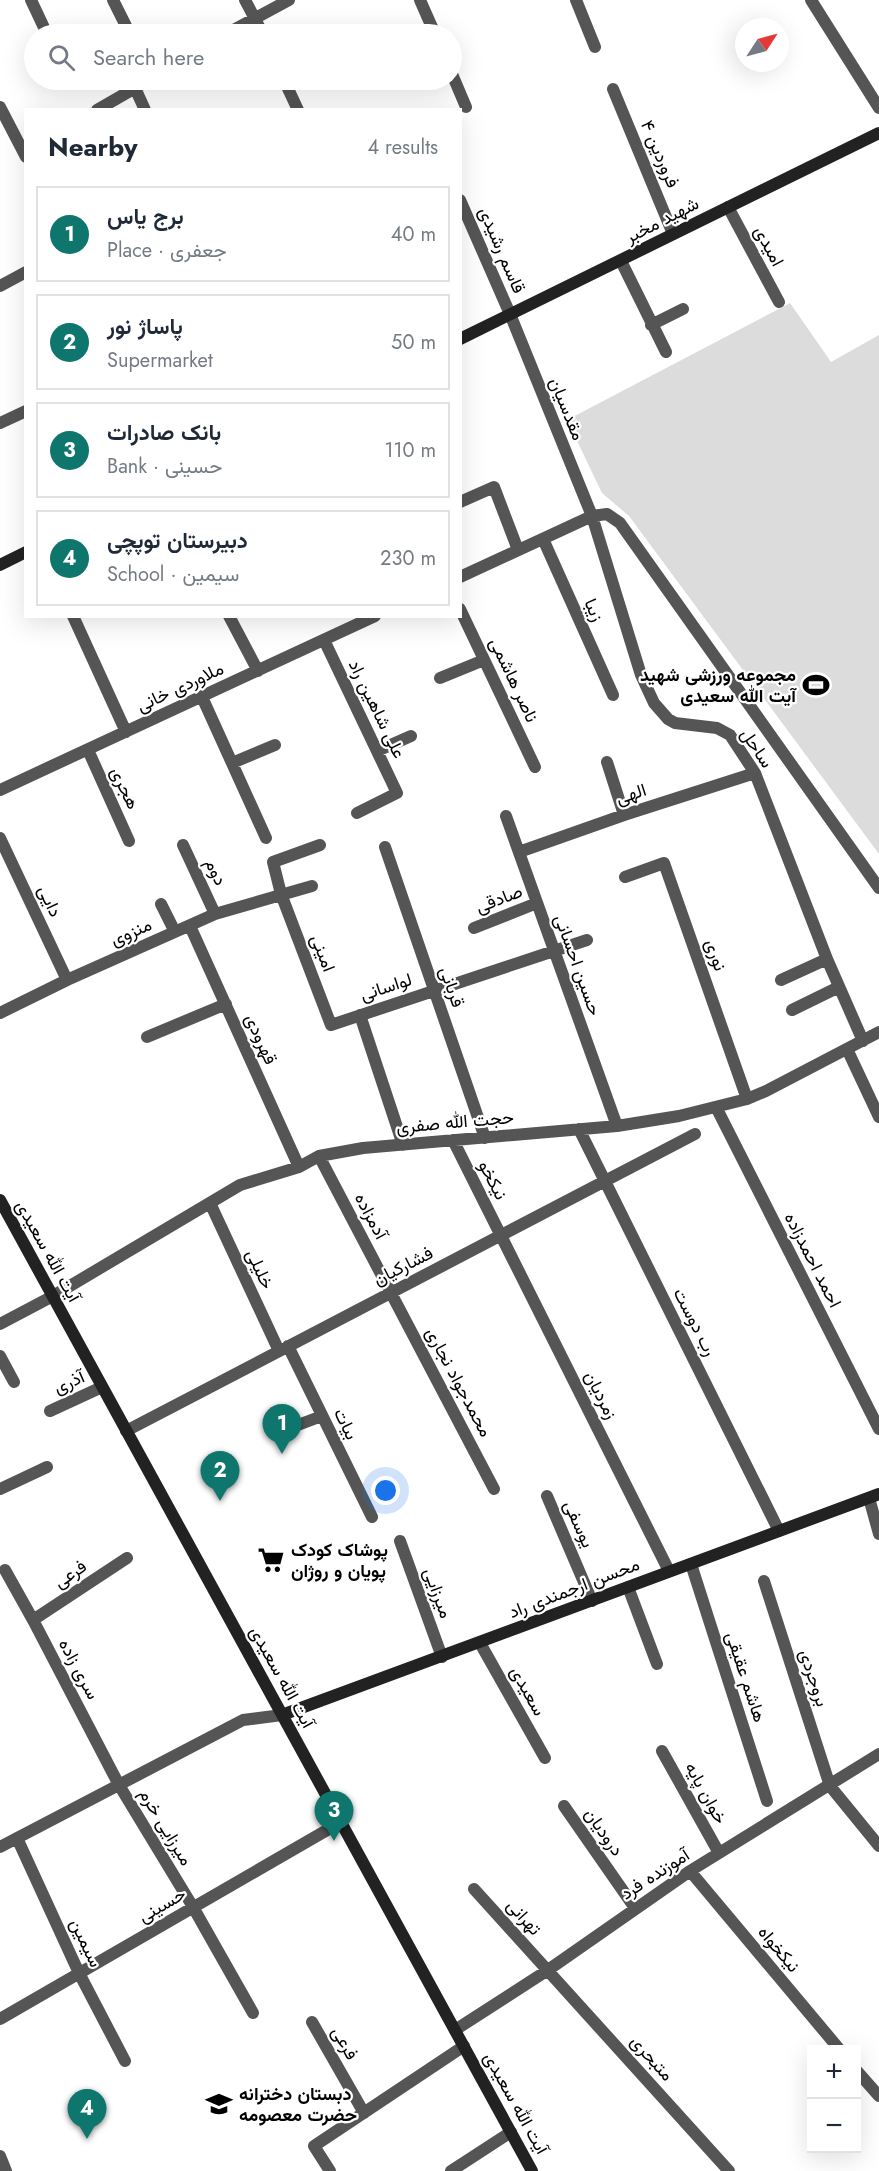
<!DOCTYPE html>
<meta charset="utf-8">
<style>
:root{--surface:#fff;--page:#f2f2f3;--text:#1f2937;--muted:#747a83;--line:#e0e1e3;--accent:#0f766e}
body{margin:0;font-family:Jost,Vazirmatn,sans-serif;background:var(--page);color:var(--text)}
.controls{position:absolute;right:18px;bottom:18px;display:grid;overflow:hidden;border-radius:0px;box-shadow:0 6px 24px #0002}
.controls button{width:54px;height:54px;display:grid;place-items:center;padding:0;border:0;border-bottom:2px solid var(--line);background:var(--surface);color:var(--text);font:30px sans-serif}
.compass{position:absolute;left:735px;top:18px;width:54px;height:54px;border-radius:50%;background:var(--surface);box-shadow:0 6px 24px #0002;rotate:54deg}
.you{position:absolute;left:386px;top:1491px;width:21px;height:21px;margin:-15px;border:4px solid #fff;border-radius:50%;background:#1a73e8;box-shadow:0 0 0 9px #1a73e833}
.badge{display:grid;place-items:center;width:39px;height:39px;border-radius:50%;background:var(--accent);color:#fff;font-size:20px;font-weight:700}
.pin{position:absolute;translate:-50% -50px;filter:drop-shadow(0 2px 3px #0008)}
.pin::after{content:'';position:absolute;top:32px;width:21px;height:18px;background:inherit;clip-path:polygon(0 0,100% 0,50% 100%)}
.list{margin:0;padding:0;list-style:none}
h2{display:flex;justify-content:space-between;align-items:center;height:78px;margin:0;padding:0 24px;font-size:26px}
h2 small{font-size:20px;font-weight:400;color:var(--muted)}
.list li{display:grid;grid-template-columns:39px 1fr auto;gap:18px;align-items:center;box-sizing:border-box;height:96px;margin:0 12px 12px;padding:0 12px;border:2px solid var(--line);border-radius:0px}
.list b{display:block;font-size:22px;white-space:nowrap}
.list p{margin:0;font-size:20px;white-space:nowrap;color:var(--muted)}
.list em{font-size:20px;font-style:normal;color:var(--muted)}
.icon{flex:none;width:33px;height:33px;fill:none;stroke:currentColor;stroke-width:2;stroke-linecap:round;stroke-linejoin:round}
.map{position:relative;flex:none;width:879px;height:2171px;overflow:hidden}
.search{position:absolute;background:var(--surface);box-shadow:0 6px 24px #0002;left:24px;top:24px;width:438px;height:66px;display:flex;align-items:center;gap:15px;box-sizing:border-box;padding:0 21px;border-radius:33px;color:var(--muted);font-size:22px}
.panel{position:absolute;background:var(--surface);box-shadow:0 6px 24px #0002;left:24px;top:108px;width:438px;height:510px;border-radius:0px}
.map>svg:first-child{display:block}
</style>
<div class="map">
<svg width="879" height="2171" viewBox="0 0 879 2171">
<rect width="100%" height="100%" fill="#fff"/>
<path fill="#dcdcdc" d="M790 303 831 362 879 335V854L629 516 602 493 567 420Z"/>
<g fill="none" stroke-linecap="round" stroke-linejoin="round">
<path stroke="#555" stroke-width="12" d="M31 0 47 34
M113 0 130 34
M245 0 263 34
M420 0 435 34
M576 0 595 47
M811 0 879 108
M226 34 289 0
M452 74 466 107
M68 80 69 81
M284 80 298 110
M135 88 145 110
M613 89 673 234
M0 107 26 157
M97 110 149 80
M460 200 510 314 592 516 641 675 654 703 668 719 675 723 717 728 730 735 755 773 827 959 863 1041
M728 207 779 302
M621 261 666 352
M0 286 26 272
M651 325 683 309
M0 423 26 411
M460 502 494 487 518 550
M543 539 613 695
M460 577 592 516 607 514 620 523 879 888
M460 609 535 767
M73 616 126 732
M229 616 258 671
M324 640 397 793 357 813
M440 678 484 660
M202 697 266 838
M88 750 129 841
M377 751 411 736
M607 762 624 815
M232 763 275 745
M0 790 375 616
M506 816 617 1126
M0 838 67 980
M183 845 215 914
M320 845 273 862 281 894 331 1025 587 940
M385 847 485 1138
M519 852 624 815 755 773
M625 877 664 863 747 1099
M161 904 175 932
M190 926 299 1167
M474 928 537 903
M781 980 827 959
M792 1010 839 987
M0 1013 67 980 215 914 312 886
M360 1015 403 1145
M147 1037 226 1004
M847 1049 879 1117
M716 1107 879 1429
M579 1129 779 1531
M453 1140 669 1571
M319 1156 494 1489
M210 1203 279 1351
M0 1324 53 1296 240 1185 299 1167 319 1156 363 1148 617 1126 679 1116 747 1099 766 1091 879 1032
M288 1346 372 1517
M0 1356 14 1382
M50 1411 102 1387
M126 1431 695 1134
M279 1432 322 1416
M0 1489 47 1467
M547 1496 592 1601
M869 1498 879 1534
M400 1541 442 1657
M691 1564 767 1801
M5 1570 33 1620 119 1785 193 1907 253 2013
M764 1581 830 1786 879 1846
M628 1587 657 1664
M33 1620 127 1558
M480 1643 545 1758
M662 1751 719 1853
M564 1806 635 1908
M17 1838 79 1973 125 2061
M0 1847 243 1720 282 1715
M690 1871 840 2050
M474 1889 729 2171
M0 2019 341 1822
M312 2022 364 2113
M455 2030 548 1970 690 1871 879 1754
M856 2070 879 2096
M0 2156 6 2171
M330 2171 314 2146 464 2046
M451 2171 511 2132"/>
<path stroke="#222" stroke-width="12" d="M460 339 879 133
M0 565 26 552
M0 1200 532 2171
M282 1715 879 1494"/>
</g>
<defs>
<g id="stadium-bare" transform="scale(2.07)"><path d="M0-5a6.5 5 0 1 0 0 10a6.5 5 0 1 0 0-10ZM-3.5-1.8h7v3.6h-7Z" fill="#000" stroke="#fff" stroke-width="2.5" paint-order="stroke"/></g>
<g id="supermarket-bare" transform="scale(2.07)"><path d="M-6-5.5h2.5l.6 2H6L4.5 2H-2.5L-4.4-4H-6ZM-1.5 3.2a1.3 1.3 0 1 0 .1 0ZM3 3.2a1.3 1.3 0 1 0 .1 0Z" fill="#000" stroke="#fff" stroke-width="2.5" paint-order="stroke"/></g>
<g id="school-bare" transform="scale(2.07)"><path d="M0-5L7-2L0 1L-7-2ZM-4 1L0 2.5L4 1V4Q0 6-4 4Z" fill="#000" stroke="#fff" stroke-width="2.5" paint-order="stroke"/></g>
</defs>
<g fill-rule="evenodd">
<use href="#stadium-bare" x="816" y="685"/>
<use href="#supermarket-bare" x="271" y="1560"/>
<use href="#school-bare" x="219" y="2104"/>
</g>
<g text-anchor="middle" stroke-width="4.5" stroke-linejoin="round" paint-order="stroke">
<g font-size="18" fill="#000" stroke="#fff">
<text transform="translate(660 154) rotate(67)" y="6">فروردین ۴</text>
<text transform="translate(662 220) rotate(-27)" y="6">شهید مخبر</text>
<text transform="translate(769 246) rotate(62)" y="6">امیدی</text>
<text transform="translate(502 250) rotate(67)" y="6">قاسم رشیدی</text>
<text transform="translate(567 409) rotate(68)" y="6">مقدسیان</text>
<text transform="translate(594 610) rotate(66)" y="6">زیبا</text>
<text transform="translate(514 680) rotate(65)" y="6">ناصر هاشمی</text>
<text transform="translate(180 687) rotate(-25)" y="6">ملاوردی خانی</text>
<text transform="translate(377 709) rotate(64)" y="6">علی شاهین راد</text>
<text transform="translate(757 748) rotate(56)" y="6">ساحل</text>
<text transform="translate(125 788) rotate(65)" y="6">هجری</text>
<text transform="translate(631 794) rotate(-18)" y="6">الهی</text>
<text transform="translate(216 872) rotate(65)" y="6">دوم</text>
<text transform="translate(499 899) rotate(-21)" y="6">صادقی</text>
<text transform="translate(50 901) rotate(65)" y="6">دایی</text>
<text transform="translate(131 932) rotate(-24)" y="6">منزوی</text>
<text transform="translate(323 953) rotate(69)" y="6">امینی</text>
<text transform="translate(716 955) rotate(71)" y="6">نوری</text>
<text transform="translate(578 965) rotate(70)" y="6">حسین احسانی</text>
<text transform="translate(386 987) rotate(-18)" y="6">لواسانی</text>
<text transform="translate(452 987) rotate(71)" y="6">قربانی</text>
<text transform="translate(261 1039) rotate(66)" y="6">قهرودی</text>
<text transform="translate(455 1122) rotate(-5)" y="6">حجت الله صفری</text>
<text transform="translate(493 1180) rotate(63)" y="6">نیکخو</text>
<text transform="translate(371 1216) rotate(62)" y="6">آدمزاده</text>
<text transform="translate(48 1251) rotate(61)" y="6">آیت الله سعیدی</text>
<text transform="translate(813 1260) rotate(63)" y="6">احمد احمدزاده</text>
<text transform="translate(403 1266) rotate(-27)" y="6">فشارکیان</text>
<text transform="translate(260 1269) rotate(65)" y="6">خلیلی</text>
<text transform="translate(695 1322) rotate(63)" y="6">رب دوست</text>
<text transform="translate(69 1382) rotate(-24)" y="6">آذری</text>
<text transform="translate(459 1382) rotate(62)" y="6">محمدجواد نجاری</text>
<text transform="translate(601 1395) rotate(63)" y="6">زمردیان</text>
<text transform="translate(346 1424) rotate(64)" y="6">بیات</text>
<text transform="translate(579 1524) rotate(66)" y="6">یوسفی</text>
<text transform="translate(70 1574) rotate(-34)" y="6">فرعی</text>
<text transform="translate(574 1588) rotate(-21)" y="6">محسن ارجمندی راد</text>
<text transform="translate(438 1593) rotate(70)" y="6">میرزایی</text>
<text transform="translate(79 1669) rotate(62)" y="6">سری زاده</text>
<text transform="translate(282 1677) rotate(61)" y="6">آیت الله سعیدی</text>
<text transform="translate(746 1677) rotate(72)" y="6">هاشم عقیقی</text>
<text transform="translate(814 1678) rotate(72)" y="6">بروجردی</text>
<text transform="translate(528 1691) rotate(61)" y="6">سعیدی</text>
<text transform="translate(706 1793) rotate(61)" y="6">خوان پایه</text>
<text transform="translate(166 1827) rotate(59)" y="6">میرزایی خرم</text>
<text transform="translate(604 1832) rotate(55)" y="6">درودیان</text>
<text transform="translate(655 1874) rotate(-33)" y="6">آموزنده فرد</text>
<text transform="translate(162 1905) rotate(-30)" y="6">حسینی</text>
<text transform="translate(524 1917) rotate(48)" y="6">تهرانی</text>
<text transform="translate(86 1943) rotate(65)" y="6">سیمین</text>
<text transform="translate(779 1949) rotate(50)" y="6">نیکخواه</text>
<text transform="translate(345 2043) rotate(61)" y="6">فرعی</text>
<text transform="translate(652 2058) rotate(48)" y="6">متبحری</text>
<text transform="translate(516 2103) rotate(61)" y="6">آیت الله سعیدی</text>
</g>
<g font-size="18" font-weight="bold" fill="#000" stroke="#fff" text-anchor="start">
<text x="796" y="681" text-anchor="end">مجموعه ورزشی شهید<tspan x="796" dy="21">آیت‌ الله سعیدی</tspan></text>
<text x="291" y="1556">پوشاک کودک<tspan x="291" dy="21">پویان و روژان</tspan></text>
<text x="239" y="2100">دبستان دخترانه<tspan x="239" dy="21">حضرت معصومه</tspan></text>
</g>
</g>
</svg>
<div class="controls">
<button>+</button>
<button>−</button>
</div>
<svg class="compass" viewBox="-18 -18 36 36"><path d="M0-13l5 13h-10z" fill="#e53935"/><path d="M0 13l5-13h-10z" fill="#747a83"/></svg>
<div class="you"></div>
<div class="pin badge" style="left:282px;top:1454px">1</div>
<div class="pin badge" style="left:220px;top:1501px">2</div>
<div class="pin badge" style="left:334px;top:1841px">3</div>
<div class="pin badge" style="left:87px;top:2139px">4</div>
<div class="search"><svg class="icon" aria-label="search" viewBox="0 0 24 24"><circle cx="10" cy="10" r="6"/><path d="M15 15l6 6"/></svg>Search here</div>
<section class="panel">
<h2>Nearby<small>4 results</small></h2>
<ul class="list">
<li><span class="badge">1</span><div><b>برج یاس</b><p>Place · جعفری</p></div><em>40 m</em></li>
<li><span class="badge">2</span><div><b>پاساژ نور</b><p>Supermarket</p></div><em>50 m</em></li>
<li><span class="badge">3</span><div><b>بانک صادرات</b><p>Bank · حسینی</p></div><em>110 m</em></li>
<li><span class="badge">4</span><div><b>دبیرستان توپچی</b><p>School · سیمین</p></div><em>230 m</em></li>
</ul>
</section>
</div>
